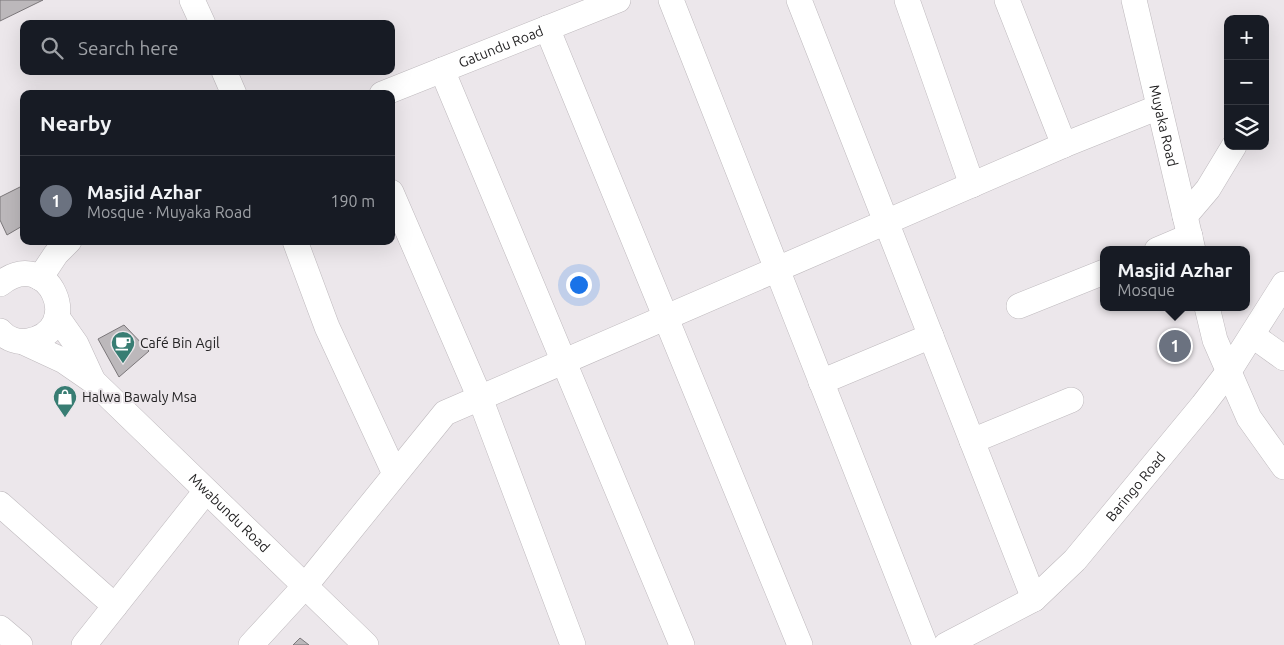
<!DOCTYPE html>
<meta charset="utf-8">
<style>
:root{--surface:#171b24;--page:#20242c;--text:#f1f3f6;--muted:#9ea1a6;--line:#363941;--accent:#1a73e8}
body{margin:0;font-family:Ubuntu,sans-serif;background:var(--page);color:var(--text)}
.controls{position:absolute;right:15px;top:15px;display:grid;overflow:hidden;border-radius:10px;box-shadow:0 5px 20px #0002}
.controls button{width:45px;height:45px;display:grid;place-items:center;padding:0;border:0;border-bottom:1px solid var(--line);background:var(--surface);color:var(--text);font:25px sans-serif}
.you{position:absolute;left:578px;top:284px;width:18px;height:18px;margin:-12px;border:4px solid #fff;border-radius:50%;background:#1a73e8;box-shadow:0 0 0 8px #1a73e833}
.badge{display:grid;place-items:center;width:32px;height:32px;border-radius:50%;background:var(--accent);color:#fff;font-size:16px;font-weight:700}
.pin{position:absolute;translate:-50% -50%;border:2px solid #fff;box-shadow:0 1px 5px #0006}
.popup{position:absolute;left:1100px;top:246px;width:150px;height:65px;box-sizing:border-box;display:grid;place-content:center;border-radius:10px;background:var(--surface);filter:drop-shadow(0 1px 4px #0005);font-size:16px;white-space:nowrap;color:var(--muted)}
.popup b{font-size:19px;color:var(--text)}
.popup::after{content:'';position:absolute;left:50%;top:100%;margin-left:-10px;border:10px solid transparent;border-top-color:var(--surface)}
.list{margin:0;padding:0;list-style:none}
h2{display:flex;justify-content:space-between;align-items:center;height:65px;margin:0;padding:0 20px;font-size:21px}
h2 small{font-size:16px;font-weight:400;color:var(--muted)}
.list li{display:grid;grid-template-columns:32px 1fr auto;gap:15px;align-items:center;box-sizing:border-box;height:90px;padding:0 20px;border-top:1px solid var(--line)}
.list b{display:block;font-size:19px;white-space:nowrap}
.list p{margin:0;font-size:16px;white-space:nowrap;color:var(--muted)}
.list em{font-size:16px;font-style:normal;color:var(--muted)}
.icon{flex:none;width:28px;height:28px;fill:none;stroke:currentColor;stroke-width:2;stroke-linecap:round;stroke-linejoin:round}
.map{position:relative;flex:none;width:1284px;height:645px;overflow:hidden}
.search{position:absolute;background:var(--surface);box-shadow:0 5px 20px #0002;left:20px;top:20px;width:375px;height:55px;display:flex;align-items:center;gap:12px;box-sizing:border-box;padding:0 18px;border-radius:10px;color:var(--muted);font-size:19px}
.panel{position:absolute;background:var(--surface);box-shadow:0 5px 20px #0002;left:20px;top:90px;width:375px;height:155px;border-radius:10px}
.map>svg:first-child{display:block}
</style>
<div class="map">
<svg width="1284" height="645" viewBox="0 0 1284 645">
<rect width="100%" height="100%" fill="#ece7eb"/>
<path fill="#bcb8bb" stroke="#7b777a" d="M0 0H43L0 21Z
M24 185V225L7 235 0 220V197Z
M124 325 149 351 119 377 98 339Z
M300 638 309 645H293Z"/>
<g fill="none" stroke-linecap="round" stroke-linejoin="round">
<g stroke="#beb9bd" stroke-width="26">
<g id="minor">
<path d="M192 0 203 24"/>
<path d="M671 0 925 645"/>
<path d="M799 0 1034 599"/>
<path d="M907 0 972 185"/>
<path d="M1007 0 1064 145"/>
<path id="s1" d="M1134 0 1193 250"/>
<path d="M547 28 800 645"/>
<path d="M442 70 682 645"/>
<path d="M224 71 234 94"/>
<path id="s2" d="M382 94 618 0"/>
<path d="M391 192 480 398 573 645"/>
<path d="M1185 216 1208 189 1234 146"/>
<path d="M295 241 327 327 395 474"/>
<path d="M1157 250 1190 236"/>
<path d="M40 278 56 254 69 241"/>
<path d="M0 284C49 244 86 331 28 341 18 343 7 339 0 331"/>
<path d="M1019 306 1104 272"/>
<path d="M1207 307 1215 340 1249 418 1284 467"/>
<path d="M57 317 76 344 93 381"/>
<path d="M1252 335 1284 358"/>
<path id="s3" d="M23 342 64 361 93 381 366 645"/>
<path d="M821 382 931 336"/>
<path d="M972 441 1071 400"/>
<path d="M0 504 115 606"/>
<path d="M0 628 20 645"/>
<path d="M84 645 206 491"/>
<path d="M251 645 305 586 445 413 1064 145 1159 107"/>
<path id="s4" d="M946 645 1034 599 1075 560 1203 405 1229 371 1284 284"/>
</g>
</g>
<use href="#minor" stroke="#fff" stroke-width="25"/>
</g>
<defs>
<g id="cafe-pin" transform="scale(1.25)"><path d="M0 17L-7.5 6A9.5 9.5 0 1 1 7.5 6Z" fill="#387d73" stroke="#ece7eb"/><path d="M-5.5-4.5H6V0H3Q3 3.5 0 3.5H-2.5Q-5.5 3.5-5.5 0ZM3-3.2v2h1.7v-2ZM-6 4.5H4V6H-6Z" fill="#fff"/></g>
<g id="shop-pin" transform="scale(1.25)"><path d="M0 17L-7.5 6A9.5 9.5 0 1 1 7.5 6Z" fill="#387d73" stroke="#ece7eb"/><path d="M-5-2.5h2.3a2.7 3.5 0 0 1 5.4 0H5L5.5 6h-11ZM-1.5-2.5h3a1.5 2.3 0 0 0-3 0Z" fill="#fff"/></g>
</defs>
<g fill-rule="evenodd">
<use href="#cafe-pin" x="123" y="343"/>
<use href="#shop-pin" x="65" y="397"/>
</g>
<g text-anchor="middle" stroke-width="4" stroke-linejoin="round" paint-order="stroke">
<g font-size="14" fill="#242324" stroke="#ece7eb">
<text dy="5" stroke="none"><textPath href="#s2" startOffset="128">Gatundu Road</textPath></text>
<text dy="5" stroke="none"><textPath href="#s1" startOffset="129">Muyaka Road</textPath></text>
<text dy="5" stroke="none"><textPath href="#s4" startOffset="251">Baringo Road</textPath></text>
<text dy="5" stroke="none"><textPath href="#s3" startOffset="270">Mwabundu Road</textPath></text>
</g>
<g font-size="14" fill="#242324" stroke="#ece7eb" text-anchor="start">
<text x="140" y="348">Café Bin Agil</text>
<text x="82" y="402">Halwa Bawaly Msa</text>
</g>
</g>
</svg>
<div class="controls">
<button>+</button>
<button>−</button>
<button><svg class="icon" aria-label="layers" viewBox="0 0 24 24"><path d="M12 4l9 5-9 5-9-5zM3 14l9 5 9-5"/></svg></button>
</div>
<div class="you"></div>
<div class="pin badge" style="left:1175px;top:346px;background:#6b7280">1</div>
<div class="popup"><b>Masjid Azhar</b>Mosque</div>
<div class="search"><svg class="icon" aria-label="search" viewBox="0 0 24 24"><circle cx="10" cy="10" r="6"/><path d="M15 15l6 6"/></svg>Search here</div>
<section class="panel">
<h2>Nearby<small></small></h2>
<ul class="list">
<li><span class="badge" style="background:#6b7280">1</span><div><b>Masjid Azhar</b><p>Mosque · Muyaka Road</p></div><em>190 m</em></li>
</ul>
</section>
</div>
